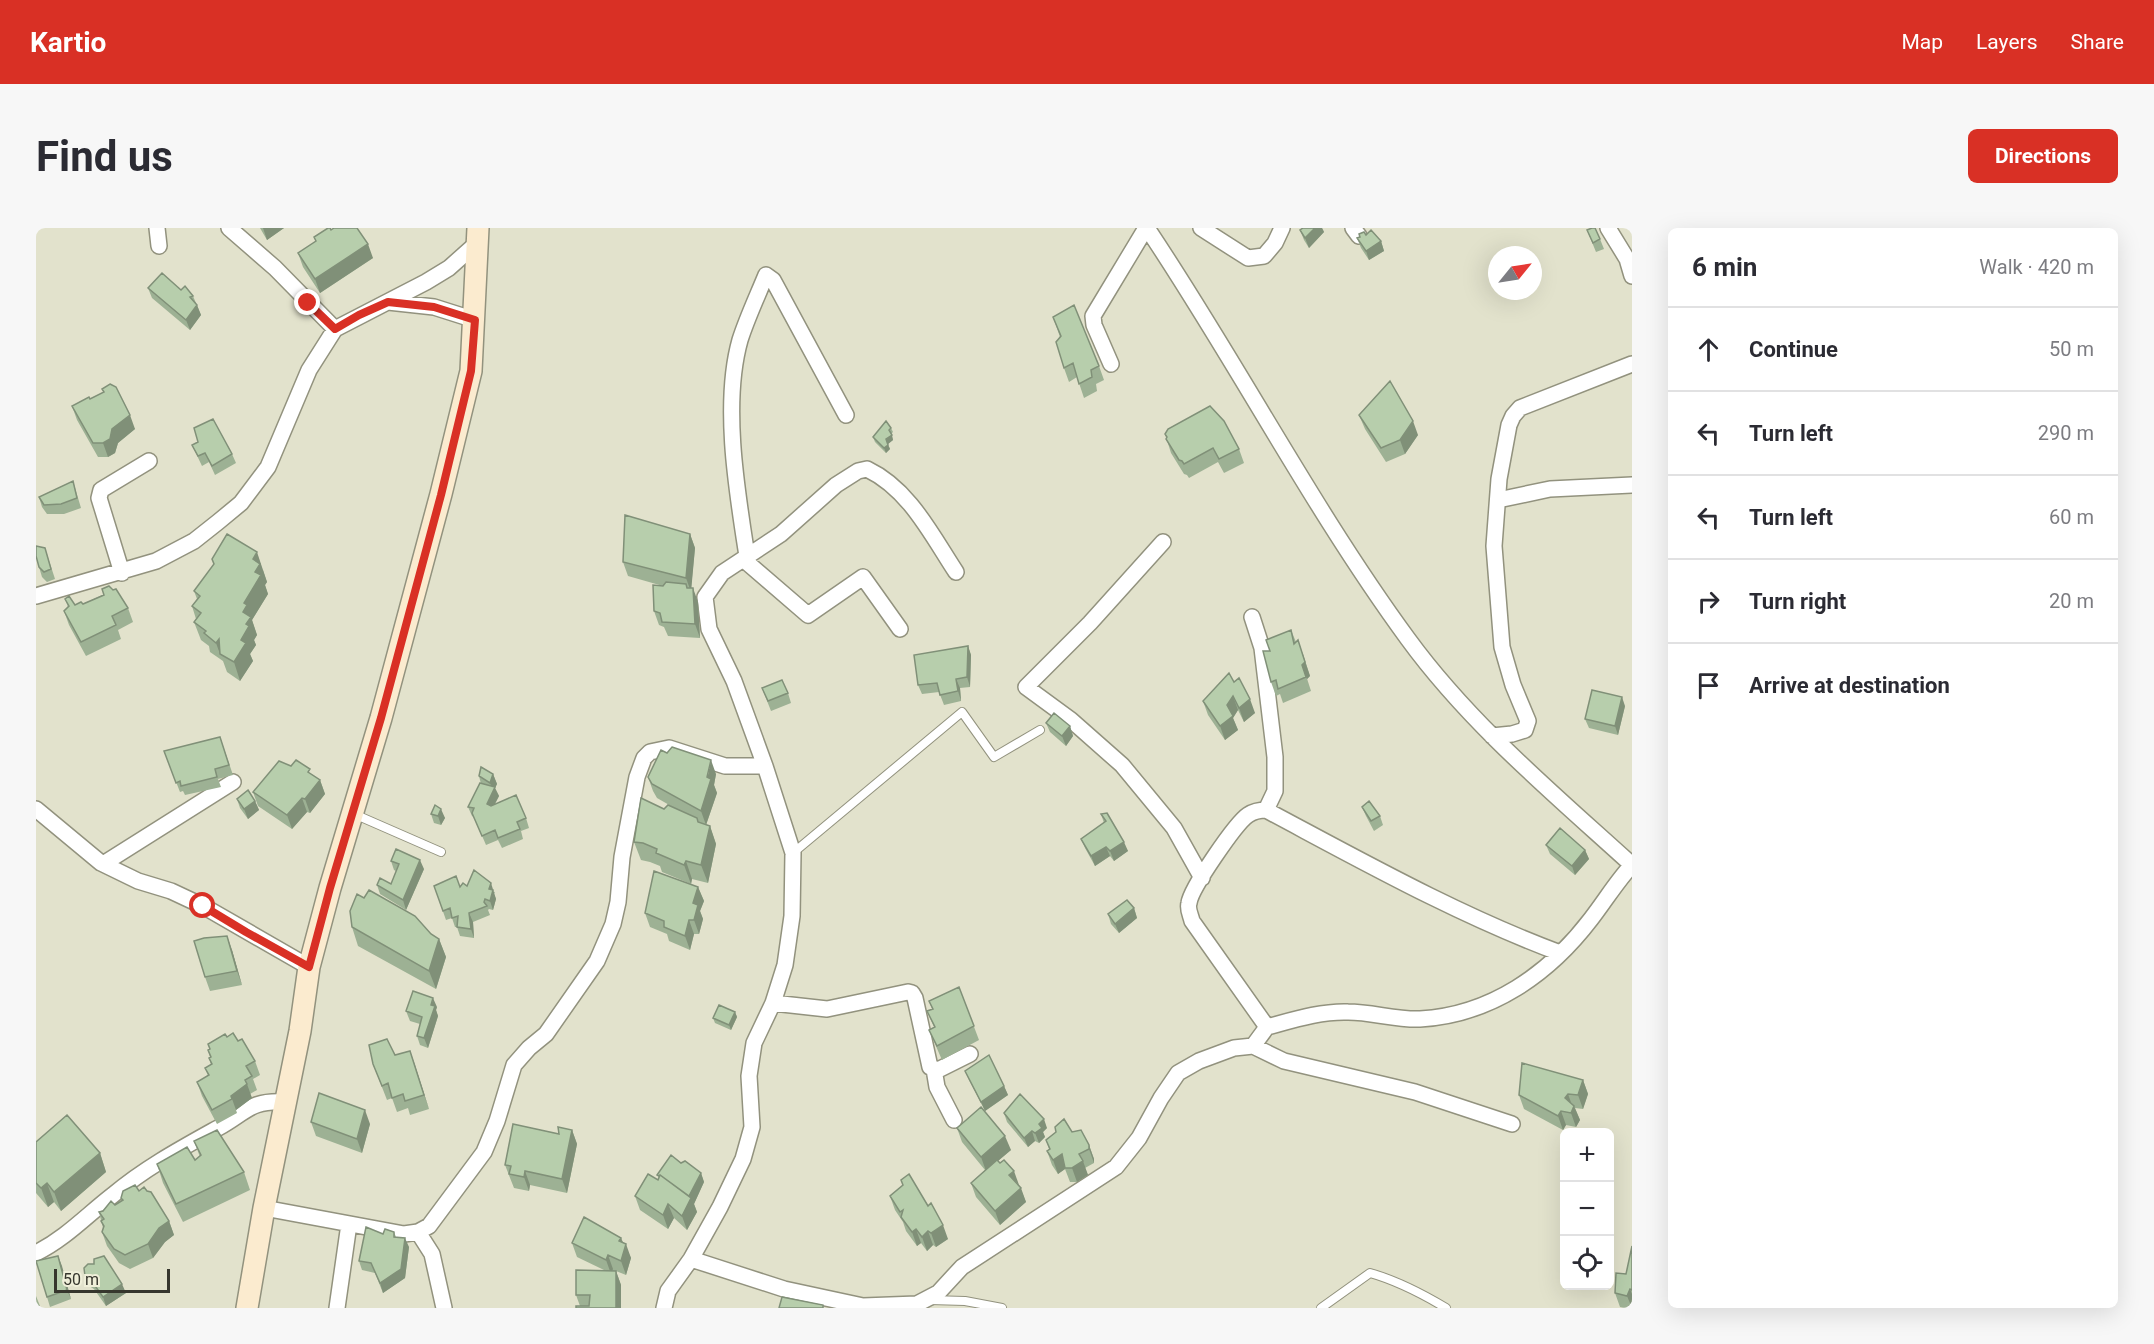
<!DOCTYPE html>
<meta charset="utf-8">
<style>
:root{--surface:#fff;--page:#f7f7f7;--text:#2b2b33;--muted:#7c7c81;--line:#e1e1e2;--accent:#d93025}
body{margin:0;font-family:Roboto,sans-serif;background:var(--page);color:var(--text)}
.controls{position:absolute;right:18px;bottom:18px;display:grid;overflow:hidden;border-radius:9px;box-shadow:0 6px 24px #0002}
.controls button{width:54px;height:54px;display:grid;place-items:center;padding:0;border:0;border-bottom:2px solid var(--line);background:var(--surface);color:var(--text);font:30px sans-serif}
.compass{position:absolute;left:1452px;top:18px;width:54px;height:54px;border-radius:50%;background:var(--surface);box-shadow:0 6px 24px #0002;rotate:60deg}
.scale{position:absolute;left:18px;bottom:15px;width:116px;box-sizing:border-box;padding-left:6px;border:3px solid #36362d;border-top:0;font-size:16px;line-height:21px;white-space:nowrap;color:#36362d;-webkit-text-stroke:4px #efefd9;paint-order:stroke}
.stop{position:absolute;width:18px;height:18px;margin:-14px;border:4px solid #d93025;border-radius:50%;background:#fff}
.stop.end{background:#d93025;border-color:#fff;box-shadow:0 2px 6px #0008}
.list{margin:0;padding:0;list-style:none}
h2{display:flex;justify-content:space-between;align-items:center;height:78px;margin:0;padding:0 24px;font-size:26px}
h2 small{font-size:20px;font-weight:400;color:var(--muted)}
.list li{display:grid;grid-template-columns:39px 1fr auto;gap:18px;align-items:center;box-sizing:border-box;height:84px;padding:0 24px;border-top:2px solid var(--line)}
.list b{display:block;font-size:22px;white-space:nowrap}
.list em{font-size:20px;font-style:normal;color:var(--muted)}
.icon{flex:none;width:33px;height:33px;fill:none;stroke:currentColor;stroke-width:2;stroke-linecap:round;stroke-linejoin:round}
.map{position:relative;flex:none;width:1596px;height:1080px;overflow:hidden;border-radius:9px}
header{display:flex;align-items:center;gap:36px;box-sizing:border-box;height:84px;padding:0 30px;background:var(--accent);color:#fff}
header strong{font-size:28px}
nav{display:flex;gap:33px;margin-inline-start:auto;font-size:21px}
.intro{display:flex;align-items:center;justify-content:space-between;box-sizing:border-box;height:144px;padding:0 36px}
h1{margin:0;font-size:42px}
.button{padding:15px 27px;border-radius:9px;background:var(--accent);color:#fff;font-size:21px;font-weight:700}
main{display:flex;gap:36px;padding:0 36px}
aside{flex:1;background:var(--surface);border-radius:9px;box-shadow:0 6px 24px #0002}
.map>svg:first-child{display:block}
</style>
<header>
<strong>Kartio</strong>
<nav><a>Map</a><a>Layers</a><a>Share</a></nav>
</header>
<div class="intro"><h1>Find us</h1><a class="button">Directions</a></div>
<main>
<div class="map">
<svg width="1596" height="1080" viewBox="0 0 1596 1080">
<rect width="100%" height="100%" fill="#e2e2cc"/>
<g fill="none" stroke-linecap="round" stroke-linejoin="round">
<g stroke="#92927e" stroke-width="10">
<path id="lane" d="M318 586 405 624
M757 625 926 484 958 529 1004 502
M894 1072 929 1073 966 1080
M1285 1080 1334 1045C1362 1053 1385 1065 1410 1080"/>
</g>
<g stroke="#92927e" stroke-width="18">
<path id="street" d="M121 0 123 18
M193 0 239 40 299 101
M1111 0C1201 134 1276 280 1372 411 1434 496 1518 566 1596 637
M1165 0 1212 30 1228 28 1239 15 1246 0
M1317 0 1323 8
M1572 0 1591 31 1596 48
M352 74 398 79 439 92
M1075 136 1058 97 1057 88 1110 0
M1462 272 1514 261 1596 257
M1127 314 1054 395 990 459 1035 492 1086 537 1138 600 1166 650
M711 328C701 264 686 176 704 112 711 90 721 69 730 47L737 52 810 187
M707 331 772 387 827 349 864 401
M86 345 63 270 65 262 113 233
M0 368 120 333 158 313 182 294 205 275 232 239 273 142 299 101 390 54 413 40 441 15
M1216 389 1226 420 1239 529V563L1230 582
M1456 508 1476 506 1489 502 1492 493 1477 457 1466 419 1458 318 1463 251 1473 197 1477 188 1484 180 1596 136
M0 581 65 635 102 653 135 663 167 678 273 739
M67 636 197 554
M737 775 791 781 872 764 876 765 879 770 894 839 902 842 934 826
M1231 799 1156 693C1155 688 1151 681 1153 675 1155 660 1200 595 1212 587 1218 583 1223 582 1230 582 1326 633 1422 687 1524 725
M1217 818 1231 799C1257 792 1285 783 1312 784 1336 784 1360 792 1384 791 1455 787 1513 746 1555 691 1569 673 1581 653 1596 637
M898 841 901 859 918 892
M228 980 368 1006 382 1004 393 998 448 924 461 893 478 837 493 820 510 806 561 733 577 696 582 674 586 629 601 549 608 530 614 524 633 520 689 538H729
M382 1004 396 1026 408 1080
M0 1025C30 1010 51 987 77 967 109 940 146 920 182 900 211 884 214 872 249 874
M655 1031 748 1061 827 1078 881 1076 902 1065 926 1039 1080 939 1103 910 1125 870 1142 845 1163 833 1198 820 1217 818 1248 833 1379 864 1476 896
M301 1080 313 996
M628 1080 632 1063 655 1031 684 979 707 931 716 899 713 848 718 815 737 775 749 737 756 688 757 625 729 538 698 453 673 401 669 369 686 345 745 306 800 257 822 243 831 241C873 261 895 306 920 344"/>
</g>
<g stroke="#92927e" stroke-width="24">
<path id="secondary" d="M211 1080 228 980 264 803 273 739 294 660 345 490 405 266 435 143 442 0"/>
</g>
<use href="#lane" stroke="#fff" stroke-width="8"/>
<use href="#street" stroke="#fff" stroke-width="15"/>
<use href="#secondary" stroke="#fbebcf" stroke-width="21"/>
</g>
<path fill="#9db194" d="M224 0H248L231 12Z
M1267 0H1286L1288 4 1273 20 1268 12 1264 2Z
M295 2 337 30 284 65 267 39 262 25 280 14 278 9Z
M1551 2 1564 11 1568 21 1560 24Z
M1330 7 1345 13 1348 23 1333 32 1325 20 1321 10Z
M112 60 145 62 157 68 165 87 154 102 116 70Z
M1017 89 1063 138 1068 152 1060 156 1061 163 1048 170 1041 149 1033 154 1028 140 1024 109Z
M68 164 99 201 82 215 79 225 72 229H62L41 192 36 178 54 171Z
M1323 187 1382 207 1369 226 1350 234 1329 201Z
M855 200 857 204 855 206 857 212 852 216 854 221 850 225 839 214 837 209Z
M1129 206 1203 221 1208 235 1188 245 1182 234 1153 250 1151 247 1148 246 1135 225Z
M156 217 196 226 200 235 179 247 173 234 166 238Z
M37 253 45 280 28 286H11L6 279 3 269Z
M654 306 659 320 655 360 662 374 664 410 632 408 628 399 623 397 618 383 627 358 592 348 587 334Z
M9 320 19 351 11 354 6 349 3 339Z
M178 336 227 342 231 354 229 357 232 366 216 392 221 407 218 412 220 417 214 426 217 433 204 453 191 444 187 433 174 424 173 418 165 412 158 394 160 391 156 378 161 371 158 363Z
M77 362 92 380 97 394 82 402 85 411 50 428 33 397 28 383 32 379 29 371 39 377 47 376Z
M1255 402 1260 414 1267 426 1274 448 1271 451 1275 463 1247 475 1244 466 1240 468 1235 454 1233 423Z
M932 418 935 427 934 459 924 460 925 473 908 477 903 464 886 466 882 457Z
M1198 454 1219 485 1208 494 1202 482 1197 490 1202 502 1189 512 1172 487 1167 473Z
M726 460 752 465 755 475 735 483Z
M1589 478 1582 507 1553 500 1549 491Z
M1010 495 1034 498 1037 508 1030 518 1014 504Z
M184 509 197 547 182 551 185 559 149 567 147 563 144 564 128 523Z
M255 538 277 547 284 552 289 566 274 585 271 584 256 601 222 578 217 564Z
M457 546 461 556 459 560 463 568 459 576 490 590 493 600 485 603 487 611 466 620 462 612 450 617 438 589 436 588 432 579 445 556 443 548Z
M680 546 678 557 681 565 670 597 674 598 680 616 672 655 656 651 655 656 626 644 624 638 614 634 605 632 598 614 628 581 635 578 621 570 617 563 612 549Z
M201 571 219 573 223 582 212 591 204 580Z
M399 577 409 590 405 597 398 595 395 586Z
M1326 579 1344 588 1347 597 1338 603 1330 588Z
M1065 586 1092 623 1078 633 1074 628 1059 638 1049 620 1045 611 1068 595Z
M1510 617 1549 622 1553 631 1539 647 1514 626Z
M355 633 388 641 370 682 344 666 341 657 355 656 360 643 358 642Z
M398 658H431L459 664 458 666 460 671 457 682 453 681 452 682 454 687 437 694 438 710 424 708 421 699H419L416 690 410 692Z
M662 659 668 673 664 683 667 691 663 706H658L654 722 633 713 631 706 614 699 609 685Z
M1098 680 1101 690 1083 705 1075 696 1072 686Z
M316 699 403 711 410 729 400 761 322 718Z
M196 722 206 757 174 763 169 749Z
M923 759 943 812 906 832 893 802 898 799 891 783 896 781 893 773Z
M401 779 400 782 402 788 392 820 384 817 381 808 384 796 374 793 370 783Z
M699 784 701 789 695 802 679 795 677 790Z
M191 809 202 813 219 833 224 847 217 851 221 862 214 866 216 870 200 882 201 885 181 896 166 868 161 854 172 848 169 840 175 837 173 830 174 829 172 822 174 821 172 816Z
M374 823 393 881 374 887 372 880 361 884 356 870 351 872 337 836 359 827Z
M929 843 968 858 972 867 949 883 933 852Z
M1547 852 1552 866 1547 881 1539 880 1544 892 1540 899 1530 897 1527 902 1488 881 1483 867Z
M968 885 1011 900 1007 904 1009 909 1003 915 999 913 992 919 971 894Z
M275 894 334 896 326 925 280 908Z
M921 900 975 922 962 933 983 957 990 974 964 997 940 969 935 955 949 942 926 914Z
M536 902 541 916 531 965 494 957 493 963 478 960 469 937 523 906Z
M1020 904H1036L1053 917 1058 931V935L1049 940 1052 947 1041 954H1034L1029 941 1022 946 1016 937 1011 923 1013 921 1010 912Z
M158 913 208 944 214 962 147 994 127 955 121 936 159 932 164 929Z
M0 914 64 925 70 944 25 983 18 974 12 979 0 965Z
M645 935 665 945 668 954 658 976 661 984 651 1002 638 990 632 1001 604 982 599 968 622 952 623 950 621 947Z
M103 963 133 993 138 1007 129 1014 117 1030 94 1041 83 1035 71 1018 66 1004 67 1000 63 984 86 973 85 970Z
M854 968 912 1011 900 1019 897 1017 891 1023 885 1015 881 1018 870 1003 867 994 859 982Z
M358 1004 360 1009 373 1019 369 1050 347 1065 339 1045 326 1042 323 1033 347 1006Z
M585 1010 595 1030 590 1047 580 1043 585 1057V1080H540L544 1078 540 1067 568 1042 541 1029 536 1015Z
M1596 1018V1080H1589L1584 1079 1579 1065 1590 1046Z
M22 1028 35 1071 14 1079 11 1069Z
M49 1048 90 1065 70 1078 58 1061 53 1058Z
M0 1068 4 1078 0 1079Z"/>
<path fill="#809078" d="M227 0H248L231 12Z
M1279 0H1286L1288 4 1273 20 1269 10Z
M1345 13 1348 23 1333 32 1330 23Z
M332 16 337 30 284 65 279 51Z
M161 77 165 87 154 102 150 92Z
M94 187 99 201 82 215 79 225 72 229 67 215 76 201Z
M1377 193 1382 207 1369 226 1364 212Z
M856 207 857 212 852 216 850 211Z
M852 217 854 221 850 225 848 220Z
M654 306 659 320 655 364 650 350Z
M221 324 231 354 229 357 232 366 216 392 221 407 218 412 220 417 214 426 217 433 204 453 198 434 205 412 207 384 208 375 219 344 217 331Z
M657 360 662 374 664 410 659 396Z
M183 411 184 426 180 415Z
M1262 412 1274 448 1271 451 1275 463 1266 437Z
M932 418 935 427 934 459 931 449Z
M920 451 924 460 925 473 922 463Z
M1197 468 1202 482 1197 490 1202 502 1189 512 1184 498 1191 477Z
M1586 469 1589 478 1582 507 1579 498Z
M1214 471 1219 485 1208 494 1203 480Z
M1034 498 1037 508 1030 518 1026 508Z
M675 532 680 546 678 557 681 565 670 597 665 583Z
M457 546 461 556 459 560 463 568 454 585 451 576 457 563 454 555Z
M284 552 289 566 274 585 269 571Z
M266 570 271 584 256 601 251 587Z
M219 573 223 582 212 591 208 581Z
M405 581 409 590 405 597 402 588Z
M674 598 680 616 672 655 665 637Z
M1088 614 1092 623 1078 633 1074 623Z
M1070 619 1074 628 1059 638 1055 628Z
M1549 622 1553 631 1539 647 1536 638Z
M384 632 388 641 370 682 367 672Z
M650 633 656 651 655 656 648 637Z
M455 655 460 671 457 682 454 673 453 661Z
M662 659 668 673 664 683 667 691 663 706 658 692 657 675Z
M1098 680 1101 690 1083 705 1079 696Z
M433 685 437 694 438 710 435 701Z
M653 692 658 706 654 722 649 708Z
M191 708 196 722 206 757 201 743Z
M403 711 410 729 400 761 393 743Z
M397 770 401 779 400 782 402 788 392 820 388 810Z
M699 784 701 789 695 802 693 797Z
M374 823 379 837 393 881 388 867Z
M1547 852 1552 866 1547 881 1542 867Z
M211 856 216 870 200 882 195 868Z
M968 858 972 867 949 883 945 874Z
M1532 866 1537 880 1529 870Z
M1538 878 1544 892 1540 899 1535 885Z
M329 882 334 896 326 925 321 911Z
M1525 883 1530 897 1527 902 1522 888Z
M1008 891 1011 900 1007 904 1009 909 1003 915 999 905 1003 896Z
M536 902 541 916 531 965 526 951Z
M996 903 999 913 992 919 988 910Z
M969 908 975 922 950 943 945 929Z
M1053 917 1058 931V935L1053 921Z
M64 925 70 944 25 983 18 964Z
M1026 926 1029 941 1022 946 1017 932Z
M1047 933 1052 947 1041 954 1036 940Z
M489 943 494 957 493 963 488 949Z
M978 943 983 957 973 947Z
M665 945 668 954 658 976 661 984 651 1002 646 988 653 968Z
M11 955 18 974 12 979 5 960Z
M985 960 990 974 964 997 959 983Z
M632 976 638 990 632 1001 627 987Z
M133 993 138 1007 129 1014 117 1030 112 1016 123 1000Z
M907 997 912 1011 900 1019 895 1005Z
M880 1001 885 1015 881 1018 876 1004Z
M892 1003 897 1017 891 1023 886 1009Z
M369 1010 373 1019 369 1050 347 1065 344 1055Z
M585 1010 589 1021 590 1016 595 1030 590 1047 585 1033 583 1013Z
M572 1027 577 1041 575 1046 570 1032Z
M22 1028 26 1038 35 1071 31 1062Z
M580 1043 585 1057V1080H580Z
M86 1056 90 1065 70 1078 67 1069Z
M1594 1061 1596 1066V1080L1591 1068Z"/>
<path fill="#b7ceac" stroke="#809078" stroke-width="1.5" d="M292 0H294L295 2 298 0H321L332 16 279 51 262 25 280 13 278 9Z
M1267 0H1279L1269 10 1264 2Z
M1556 0H1559L1564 11 1557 15 1551 2Z
M1335 2 1345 13 1330 23 1321 10 1324 9 1323 6 1328 4 1330 7Z
M126 45 145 62 149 58 157 68 154 69 161 77 150 92 112 60Z
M1038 77 1063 138 1055 142 1056 149 1043 156 1037 135 1028 140 1020 114 1025 108 1017 89Z
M1354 153 1377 193 1364 212 1345 220 1323 187Z
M74 156 80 159 94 187 76 201 74 211 67 215H57L36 178 53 169 54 171 68 164 66 161Z
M1174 178 1188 193 1203 221 1183 231 1177 220 1148 236 1146 233 1143 232 1130 211 1131 209 1129 206 1132 201Z
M177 191 196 226 176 238 169 225 162 228 156 217 162 214 158 200Z
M850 193 855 200 853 202 856 207 850 211 852 217 848 220 837 209Z
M37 253 41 270 25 276 8 277 3 269Z
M589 287 654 306 650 350 587 334Z
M191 306 221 324 217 331 224 336 219 344 225 347 208 375 211 377 207 384 215 389 210 396 213 398 205 412 210 415 198 434 184 426 183 411 180 415 168 405 170 403 158 394 165 385 156 378 164 368 158 363 178 336 176 331Z
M0 318 9 320 15 341 8 344 3 339 0 328Z
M630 354 650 356 651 360H657L659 396 626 394 624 385 618 383 617 357 627 358Z
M73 358 77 362 80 361 92 380 76 388 80 397 45 414 28 383 33 378 29 371 33 368 39 377 45 374 47 376 68 367 66 361Z
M1255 402 1258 416 1262 412 1269 434 1266 437 1270 449 1242 461 1240 452 1235 454 1227 423H1234L1230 412Z
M932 418 931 449 920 451 922 463 904 467 901 455 882 457 878 427Z
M1193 445 1198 454 1203 450 1214 471 1203 480 1197 468 1191 477 1197 488 1184 498 1167 473Z
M746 452 752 465 732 473 726 460Z
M1556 462 1586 469 1579 498 1549 491Z
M1018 485 1034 498 1026 508 1010 495Z
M184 509 193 537 179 541 181 549 145 558 144 553 140 555 128 523Z
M636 519 675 532 671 549 675 551 665 583 616 556 612 549 625 522 631 525Z
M260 532 274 541 272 544 284 552 269 571 266 570 251 587 217 564 243 533 255 538Z
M445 539 457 546 454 555 443 548Z
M444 555 459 559 451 576 455 578 480 567 490 590 481 594 484 601 462 610 459 602 446 608 436 585 438 580 432 579Z
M212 562 219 573 208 581 201 571Z
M605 570 628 581 632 577 661 590 662 594 674 598 665 637 650 633 648 637 620 625 621 621 607 615 598 614Z
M1333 573 1344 588 1335 593 1326 579Z
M399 577 405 581 402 588 395 586Z
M1071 585 1088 614 1074 623 1070 619 1055 628 1045 611 1070 593 1065 586Z
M1524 600 1549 622 1536 638 1510 617Z
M360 621 384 632 367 672 341 657 344 650 355 656 363 636 355 633Z
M438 642 455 655 453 661 457 662 454 673 449 671 448 674 451 678 433 685 435 701 421 699 422 688 416 690 414 680 407 683 398 658 420 648 424 659 427 655 431 658Z
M618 643 662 659 657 675 662 677 658 692H653L649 708 628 699V693L609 685Z
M333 662 379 688 395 706 403 711 393 743 316 699 314 683 321 666 328 670Z
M1091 672 1098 680 1079 696 1072 686Z
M191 708 201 743 169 749 158 713 168 710Z
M923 759 938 798 901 818 893 802 899 799 891 783 897 781 893 773Z
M377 763 397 770 395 777 399 778 388 810 381 808 386 789 370 783Z
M683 777 699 784 693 797 677 790Z
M197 805 202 813 206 811 219 833 210 838 216 848 209 852 211 856 195 868 196 871 176 882 161 854 173 847 169 840 176 836 173 830 175 829 172 822 174 821 172 816 189 806 191 809Z
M351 811 359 827 374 823 388 867 369 873 367 866 356 870 352 855 346 858 337 836 333 817Z
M953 827 968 858 945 874 929 843Z
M1486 835 1547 852 1542 867 1532 866 1529 870 1538 878 1535 885 1525 883 1522 888 1483 867Z
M283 865 329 882 321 911 275 894Z
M984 866 1008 891 1003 896 1006 900 999 905 996 903 988 910 968 885Z
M945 879 969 908 945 929 921 900Z
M31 887 64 925 18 964 11 955 5 960 0 955V914Z
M1028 891 1036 904 1045 902 1053 917V921L1043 926 1047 933 1036 940H1029L1026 926 1017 932 1011 923 1014 921 1010 912 1020 904 1019 899Z
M477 896 523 906 522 899 536 902 526 951 489 943 488 949 473 946 475 938 469 937Z
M181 902 208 944 140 976 121 936 151 919 159 932 165 927 158 913Z
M635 927 645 935 649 933 665 945 653 968 624 947 623 948 621 947Z
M961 932 964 935 968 932 978 943 973 947 985 960 959 983 935 955Z
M612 946 622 952 624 947 655 970 646 988 632 976 627 987 599 968Z
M873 946 892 978 895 975 907 997 895 1005 892 1003 886 1009 880 1001 876 1004 865 989 867 982 864 984 854 968 867 957 865 952Z
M99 957 103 963 108 959 111 963 115 964 133 993 123 1000 112 1016 89 1027 78 1021 66 1004 68 998 65 993 68 991 63 984 67 983 75 973 79 977 87 972 85 970 87 963Z
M548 989 585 1010 583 1013 590 1016 585 1033 572 1027 570 1032 536 1015Z
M330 999 347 1006 349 1001 358 1004V1009L369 1010 365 1041 344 1055 335 1035 323 1033Z
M1596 1018V1062L1594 1061 1591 1068 1579 1065 1580 1045 1590 1046Z
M22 1028 31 1062 11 1069 0 1033Z
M68 1028 86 1056 67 1069 55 1052 49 1048 48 1040 52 1036H58V1031Z
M540 1042 580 1043V1080H540V1078H553L554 1067H540Z
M746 1069 787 1077V1080H743Z"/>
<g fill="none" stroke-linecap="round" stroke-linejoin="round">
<path stroke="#d93025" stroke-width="8" d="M167 678 210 704 273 739 294 660 345 490 405 267 435 143 439 92 398 79 352 74 323 87 299 101 272 75"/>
</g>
</svg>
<div class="controls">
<button>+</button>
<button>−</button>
<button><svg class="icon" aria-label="locate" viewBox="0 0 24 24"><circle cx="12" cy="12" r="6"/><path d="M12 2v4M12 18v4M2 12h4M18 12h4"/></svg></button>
</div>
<svg class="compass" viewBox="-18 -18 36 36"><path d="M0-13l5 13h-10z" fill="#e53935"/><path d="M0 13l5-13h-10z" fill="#7c7c81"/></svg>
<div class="scale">50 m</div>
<div class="stop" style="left:167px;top:678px"></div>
<div class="stop end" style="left:272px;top:75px"></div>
</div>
<aside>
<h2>6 min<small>Walk · 420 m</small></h2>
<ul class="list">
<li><svg class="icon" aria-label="ahead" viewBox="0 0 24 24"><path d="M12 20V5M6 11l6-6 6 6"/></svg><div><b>Continue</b></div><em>50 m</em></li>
<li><svg class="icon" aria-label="left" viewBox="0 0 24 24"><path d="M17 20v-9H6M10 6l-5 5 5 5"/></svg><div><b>Turn left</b></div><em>290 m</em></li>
<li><svg class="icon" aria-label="left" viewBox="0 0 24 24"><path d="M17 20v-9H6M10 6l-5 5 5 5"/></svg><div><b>Turn left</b></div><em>60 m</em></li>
<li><svg class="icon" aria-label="right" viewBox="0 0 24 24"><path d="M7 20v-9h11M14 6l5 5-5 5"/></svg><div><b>Turn right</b></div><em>20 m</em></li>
<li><svg class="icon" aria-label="arrive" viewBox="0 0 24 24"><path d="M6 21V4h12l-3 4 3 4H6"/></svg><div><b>Arrive at destination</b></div></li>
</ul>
</aside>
</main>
